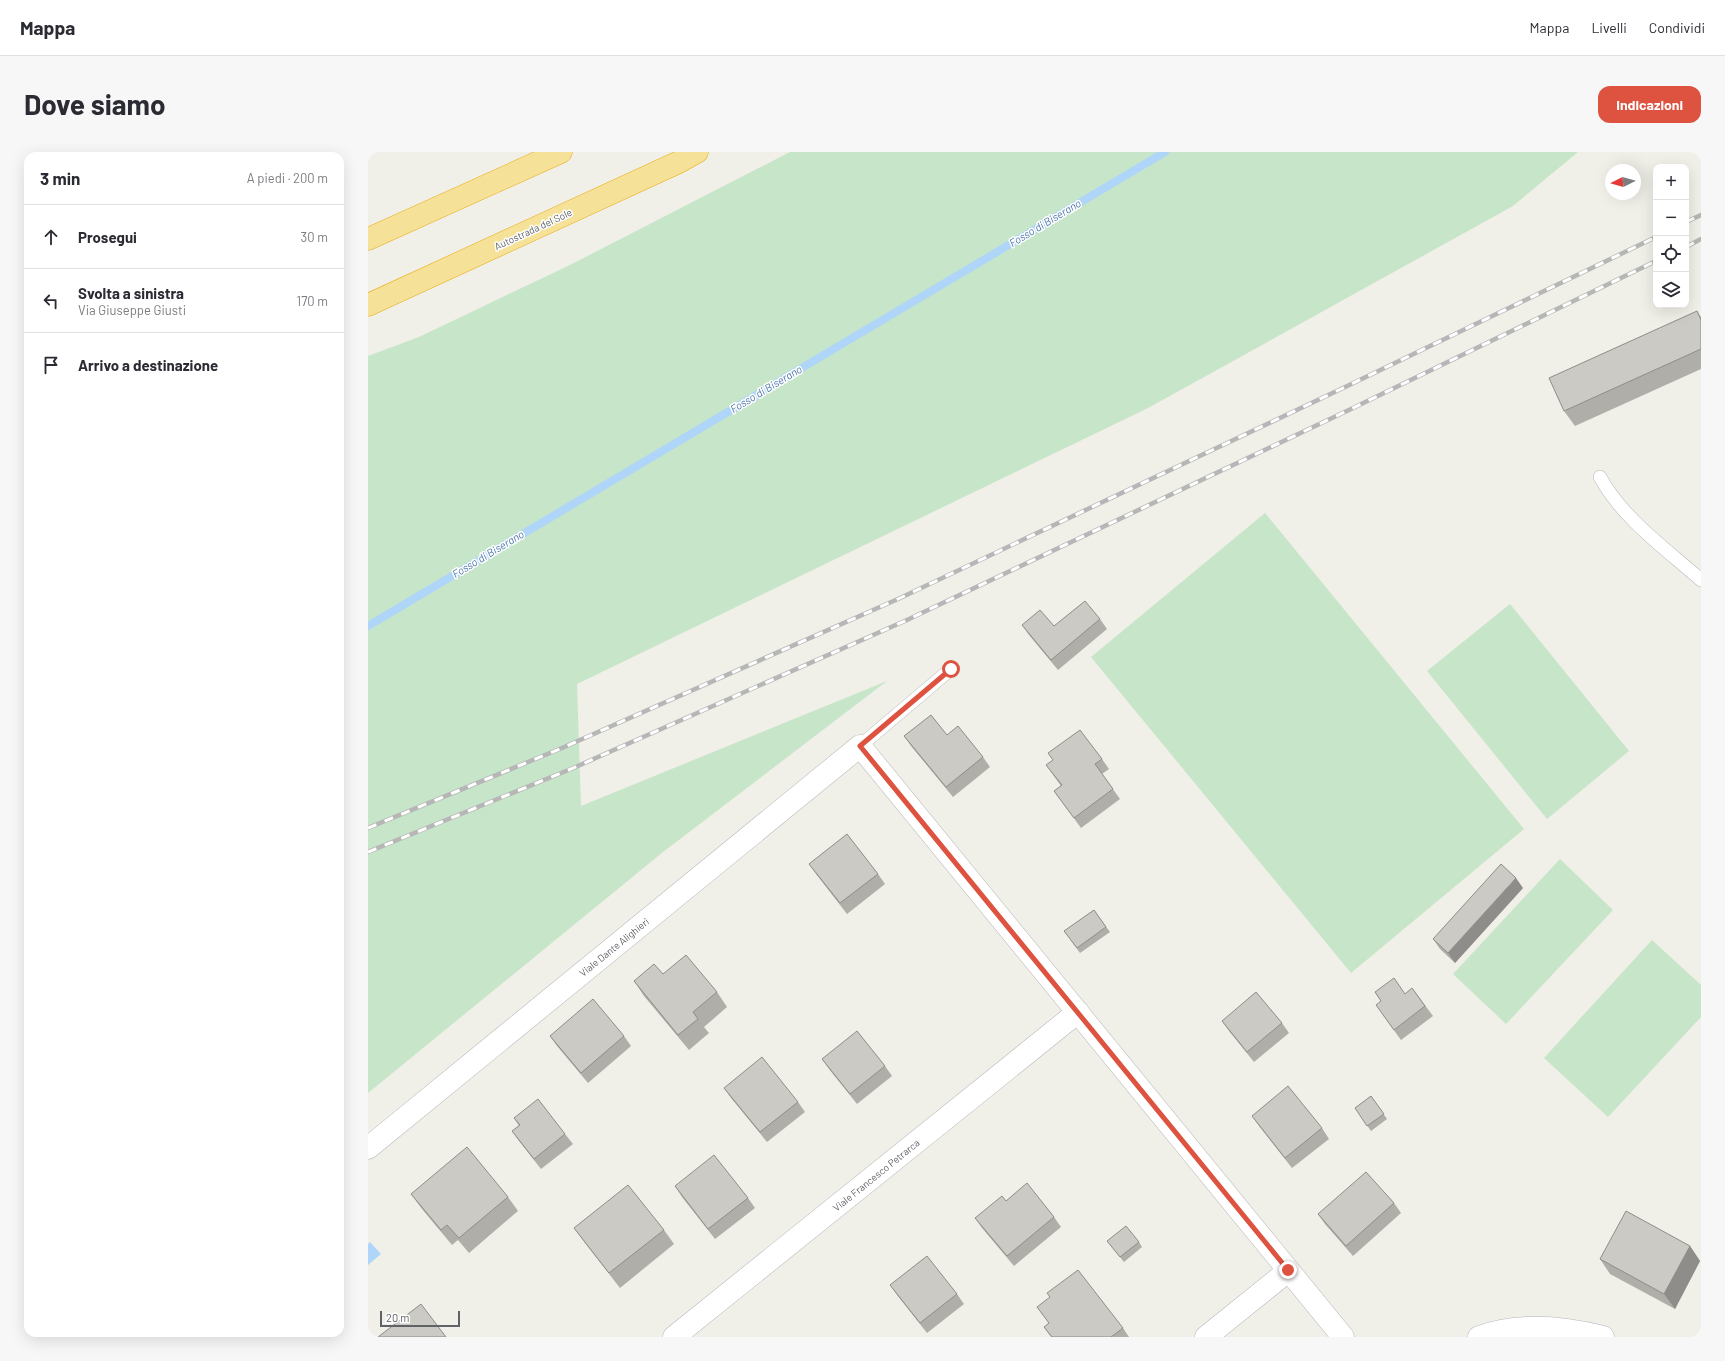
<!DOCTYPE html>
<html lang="it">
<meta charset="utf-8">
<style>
:root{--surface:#fff;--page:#f7f7f7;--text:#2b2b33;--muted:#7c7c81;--line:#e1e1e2;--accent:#de5240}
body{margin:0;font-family:Barlow,sans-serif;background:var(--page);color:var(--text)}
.controls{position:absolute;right:12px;top:12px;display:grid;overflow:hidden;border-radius:8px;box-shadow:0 4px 16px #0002}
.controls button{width:36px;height:36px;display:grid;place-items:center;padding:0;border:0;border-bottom:1px solid var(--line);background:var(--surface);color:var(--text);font:20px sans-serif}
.compass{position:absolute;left:1237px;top:12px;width:36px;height:36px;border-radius:50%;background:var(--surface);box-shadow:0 4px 16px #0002;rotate:265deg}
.scale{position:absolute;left:12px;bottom:10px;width:80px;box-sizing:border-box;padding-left:4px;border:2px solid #5f6267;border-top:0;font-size:11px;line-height:14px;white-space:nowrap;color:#5f6267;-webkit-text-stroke:3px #fff;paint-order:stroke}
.stop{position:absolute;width:12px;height:12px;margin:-9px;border:3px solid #de5240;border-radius:50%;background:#fff}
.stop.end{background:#de5240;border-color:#fff;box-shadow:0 1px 4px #0008}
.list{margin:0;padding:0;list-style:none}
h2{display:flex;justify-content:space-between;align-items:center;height:52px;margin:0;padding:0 16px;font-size:17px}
h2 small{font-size:13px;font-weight:400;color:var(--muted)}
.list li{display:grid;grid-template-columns:26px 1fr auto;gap:12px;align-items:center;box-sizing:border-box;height:64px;padding:0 16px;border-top:1px solid var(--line)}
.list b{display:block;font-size:15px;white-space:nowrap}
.list p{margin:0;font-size:13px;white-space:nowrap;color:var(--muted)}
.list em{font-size:13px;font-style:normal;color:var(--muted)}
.icon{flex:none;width:22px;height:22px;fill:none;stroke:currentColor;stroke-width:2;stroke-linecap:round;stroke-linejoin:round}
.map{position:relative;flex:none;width:1333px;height:1185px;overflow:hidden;border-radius:12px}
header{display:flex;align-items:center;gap:24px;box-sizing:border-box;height:56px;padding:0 20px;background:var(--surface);border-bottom:1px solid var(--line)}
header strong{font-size:19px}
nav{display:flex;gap:22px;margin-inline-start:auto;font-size:14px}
.intro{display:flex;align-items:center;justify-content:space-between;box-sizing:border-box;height:96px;padding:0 24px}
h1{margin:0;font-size:28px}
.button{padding:10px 18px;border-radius:12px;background:var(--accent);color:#fff;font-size:14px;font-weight:700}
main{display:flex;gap:24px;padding:0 24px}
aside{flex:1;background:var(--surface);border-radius:12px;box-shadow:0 4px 16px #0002}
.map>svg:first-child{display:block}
</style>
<header>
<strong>Mappa</strong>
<nav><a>Mappa</a><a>Livelli</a><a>Condividi</a></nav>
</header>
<div class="intro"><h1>Dove siamo</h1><a class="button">Indicazioni</a></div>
<main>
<aside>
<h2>3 min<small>A piedi · 200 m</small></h2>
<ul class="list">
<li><svg class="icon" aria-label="ahead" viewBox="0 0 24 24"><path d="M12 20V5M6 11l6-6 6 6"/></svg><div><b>Prosegui</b></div><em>30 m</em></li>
<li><svg class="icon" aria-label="left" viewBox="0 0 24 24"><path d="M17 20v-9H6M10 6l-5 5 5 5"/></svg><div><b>Svolta a sinistra</b><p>Via Giuseppe Giusti</p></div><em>170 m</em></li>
<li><svg class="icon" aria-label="arrive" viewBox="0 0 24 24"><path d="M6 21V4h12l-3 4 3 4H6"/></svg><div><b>Arrivo a destinazione</b></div></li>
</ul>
</aside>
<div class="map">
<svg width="1333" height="1185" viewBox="0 0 1333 1185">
<rect width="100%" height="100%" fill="#f0efe8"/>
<path fill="#c7e5c8" d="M422 0H1210L1145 54 780 256 209 532 213 654 519 529 295 700 0 941V204L51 185 202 113Z
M897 361 1156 677 983 821 723 505Z
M1142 452 1261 599 1179 667 1059 519Z
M1192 707 1245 758 1138 872 1085 822Z
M1284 788 1333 833V865L1240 965 1176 906Z"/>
<path fill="#afd6f9" d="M2 1090 13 1102 0 1113V1092Z"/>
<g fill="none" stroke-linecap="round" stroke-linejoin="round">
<path stroke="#afd6f9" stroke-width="8" d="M0 474 797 0"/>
<g stroke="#b5b7bb" stroke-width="14">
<path id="lane" d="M1232 325C1255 367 1298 397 1333 428
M492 594 583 517"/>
</g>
<g stroke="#b5b7bb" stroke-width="23">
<path id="street" d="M0 996 492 594 975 1185
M306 1185 710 860
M838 1185 920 1119
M1111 1185C1150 1171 1196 1175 1235 1185"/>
</g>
<g stroke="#e8ac11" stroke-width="23">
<path id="highway" d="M0 87 193 0
M0 153 311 10 329 0"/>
</g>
<use href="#lane" stroke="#fff" stroke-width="13"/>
<use href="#street" stroke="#fff" stroke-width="22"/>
<use href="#highway" stroke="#f6e199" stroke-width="22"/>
<g stroke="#b6b6b7" stroke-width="4.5">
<path id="rail" d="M1318 70 1333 63
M1318 95 1333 87
M0 676 194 596 530 447 973 237 1288 85
M0 700 203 617 539 468 983 257 1288 109"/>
</g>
<use href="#rail" stroke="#fff" stroke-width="3" stroke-dasharray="9" stroke-linecap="butt"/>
</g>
<path fill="#afaea9" d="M1329 159 1333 165V217L1207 274 1196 259Z
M732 467 739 477 690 518 661 483 654 473 686 474Z
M579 583 615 605 622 615 585 645 543 594 536 584Z
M734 607 741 617 734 622 752 647 713 676 686 639 693 634 678 613Z
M441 712 510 722 517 732 479 762 448 722Z
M1155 736 1087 811 1072 797 1065 787Z
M726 758 742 780 712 801 696 779Z
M295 822 349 840 359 855 336 875 341 881 321 898 276 844 266 829Z
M1044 836 1065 864 1033 888 1015 863 1013 849 1007 840 1037 842Z
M854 869 914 871 921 881 886 910 861 879Z
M182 884H256L263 894 220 931 189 894Z
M454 907 517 914 524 924 489 952 461 917Z
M356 936 430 950 437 960 399 990 363 946Z
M1003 944 1019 967 1003 979 987 956Z
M884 964 954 976 961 987 924 1016 891 974Z
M146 966 197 982 205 992 173 1017 151 989 144 979 151 974Z
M307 1034 380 1046 387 1056 347 1087 314 1045Z
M43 1042 140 1045 150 1059 101 1101 90 1088 84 1093 54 1057Z
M638 1049 686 1065 693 1075 646 1114 614 1076 607 1066Z
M1026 1051 1033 1061 985 1104 957 1072 950 1062Z
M206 1076 296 1078 306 1092 252 1136 217 1091Z
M739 1089 771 1090 774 1095 756 1110Z
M1322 1094 1332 1109 1307 1157 1242 1122 1232 1107Z
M522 1133 589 1142 596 1152 559 1181 529 1143Z
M669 1155 755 1176 761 1185H683L676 1175 681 1171Z"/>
<path fill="#8f8d89" d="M1148 726 1155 736 1087 811 1080 801Z
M1322 1094 1332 1109 1307 1157 1296 1142Z"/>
<path fill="#cccac4" stroke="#8f8d89" d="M1329 159 1333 168V197L1196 259 1181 226Z
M717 449 732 467 683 508 654 473 672 458 686 474Z
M563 563 579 583 590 574 615 605 578 635 536 584Z
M712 578 734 607 727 612 745 637 706 666 686 639 694 633 678 613 685 608 680 601Z
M479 682 510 722 472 751 441 712Z
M1133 712 1148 726 1080 801 1065 787Z
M726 758 738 775 709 796 696 779Z
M318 803 349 840 325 860 330 867 310 883 266 829 286 812 295 822Z
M1026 826 1037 842 1044 836 1057 854 1026 878 1008 853 1013 849 1007 840Z
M888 840 914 871 879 900 854 869Z
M225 847 256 884 213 921 182 884Z
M489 879 517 914 482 942 454 907Z
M394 905 430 950 392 980 356 936Z
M920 934 954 976 917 1006 884 964Z
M1003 944 1016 962 999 974 987 956Z
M170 947 197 982 166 1007 144 979 152 973 146 966Z
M99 995 140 1045 91 1086 79 1073 73 1078 43 1042Z
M346 1003 380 1046 340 1077 307 1034Z
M998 1020 1026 1051 978 1094 950 1062Z
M659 1031 686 1065 639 1104 607 1066 634 1044 638 1049Z
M260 1033 296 1078 241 1121 206 1076Z
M1258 1059 1322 1094 1296 1142 1232 1107Z
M758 1074 771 1090 752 1105 739 1089Z
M559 1104 589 1142 552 1171 522 1133Z
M710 1118 755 1176 743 1185H684L676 1175 681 1171 669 1155 682 1145 679 1141Z
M53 1152 78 1185H10Z"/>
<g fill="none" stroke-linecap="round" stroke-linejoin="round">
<path stroke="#de5240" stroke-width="5" d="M583 517 492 594 920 1118"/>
</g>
<g text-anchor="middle" stroke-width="3" stroke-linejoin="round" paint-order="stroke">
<g font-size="10" fill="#5f6267" stroke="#fff">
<text transform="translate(165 77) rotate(-25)" y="4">Autostrada del Sole</text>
<text transform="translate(246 795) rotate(-39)" y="4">Viale Dante Alighieri</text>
<text transform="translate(508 1023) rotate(-39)" y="4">Viale Francesco Petrarca</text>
</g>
<g font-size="11" font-style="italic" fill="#4c77ac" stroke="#fff">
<text transform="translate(677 71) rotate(-31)" y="4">Fosso di Biserano</text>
<text transform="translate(398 237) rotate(-31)" y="4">Fosso di Biserano</text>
<text transform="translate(120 402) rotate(-31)" y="4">Fosso di Biserano</text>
</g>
</g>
</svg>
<div class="controls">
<button>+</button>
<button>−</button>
<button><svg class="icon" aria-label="locate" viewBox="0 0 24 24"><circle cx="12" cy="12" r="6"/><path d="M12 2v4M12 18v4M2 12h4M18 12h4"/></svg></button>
<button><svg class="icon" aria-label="layers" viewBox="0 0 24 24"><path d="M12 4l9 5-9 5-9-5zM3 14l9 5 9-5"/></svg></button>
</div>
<svg class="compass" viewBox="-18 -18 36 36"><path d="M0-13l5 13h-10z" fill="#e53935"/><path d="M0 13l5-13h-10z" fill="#7c7c81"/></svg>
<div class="scale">20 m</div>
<div class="stop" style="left:583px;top:517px"></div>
<div class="stop end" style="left:920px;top:1118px"></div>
</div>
</main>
